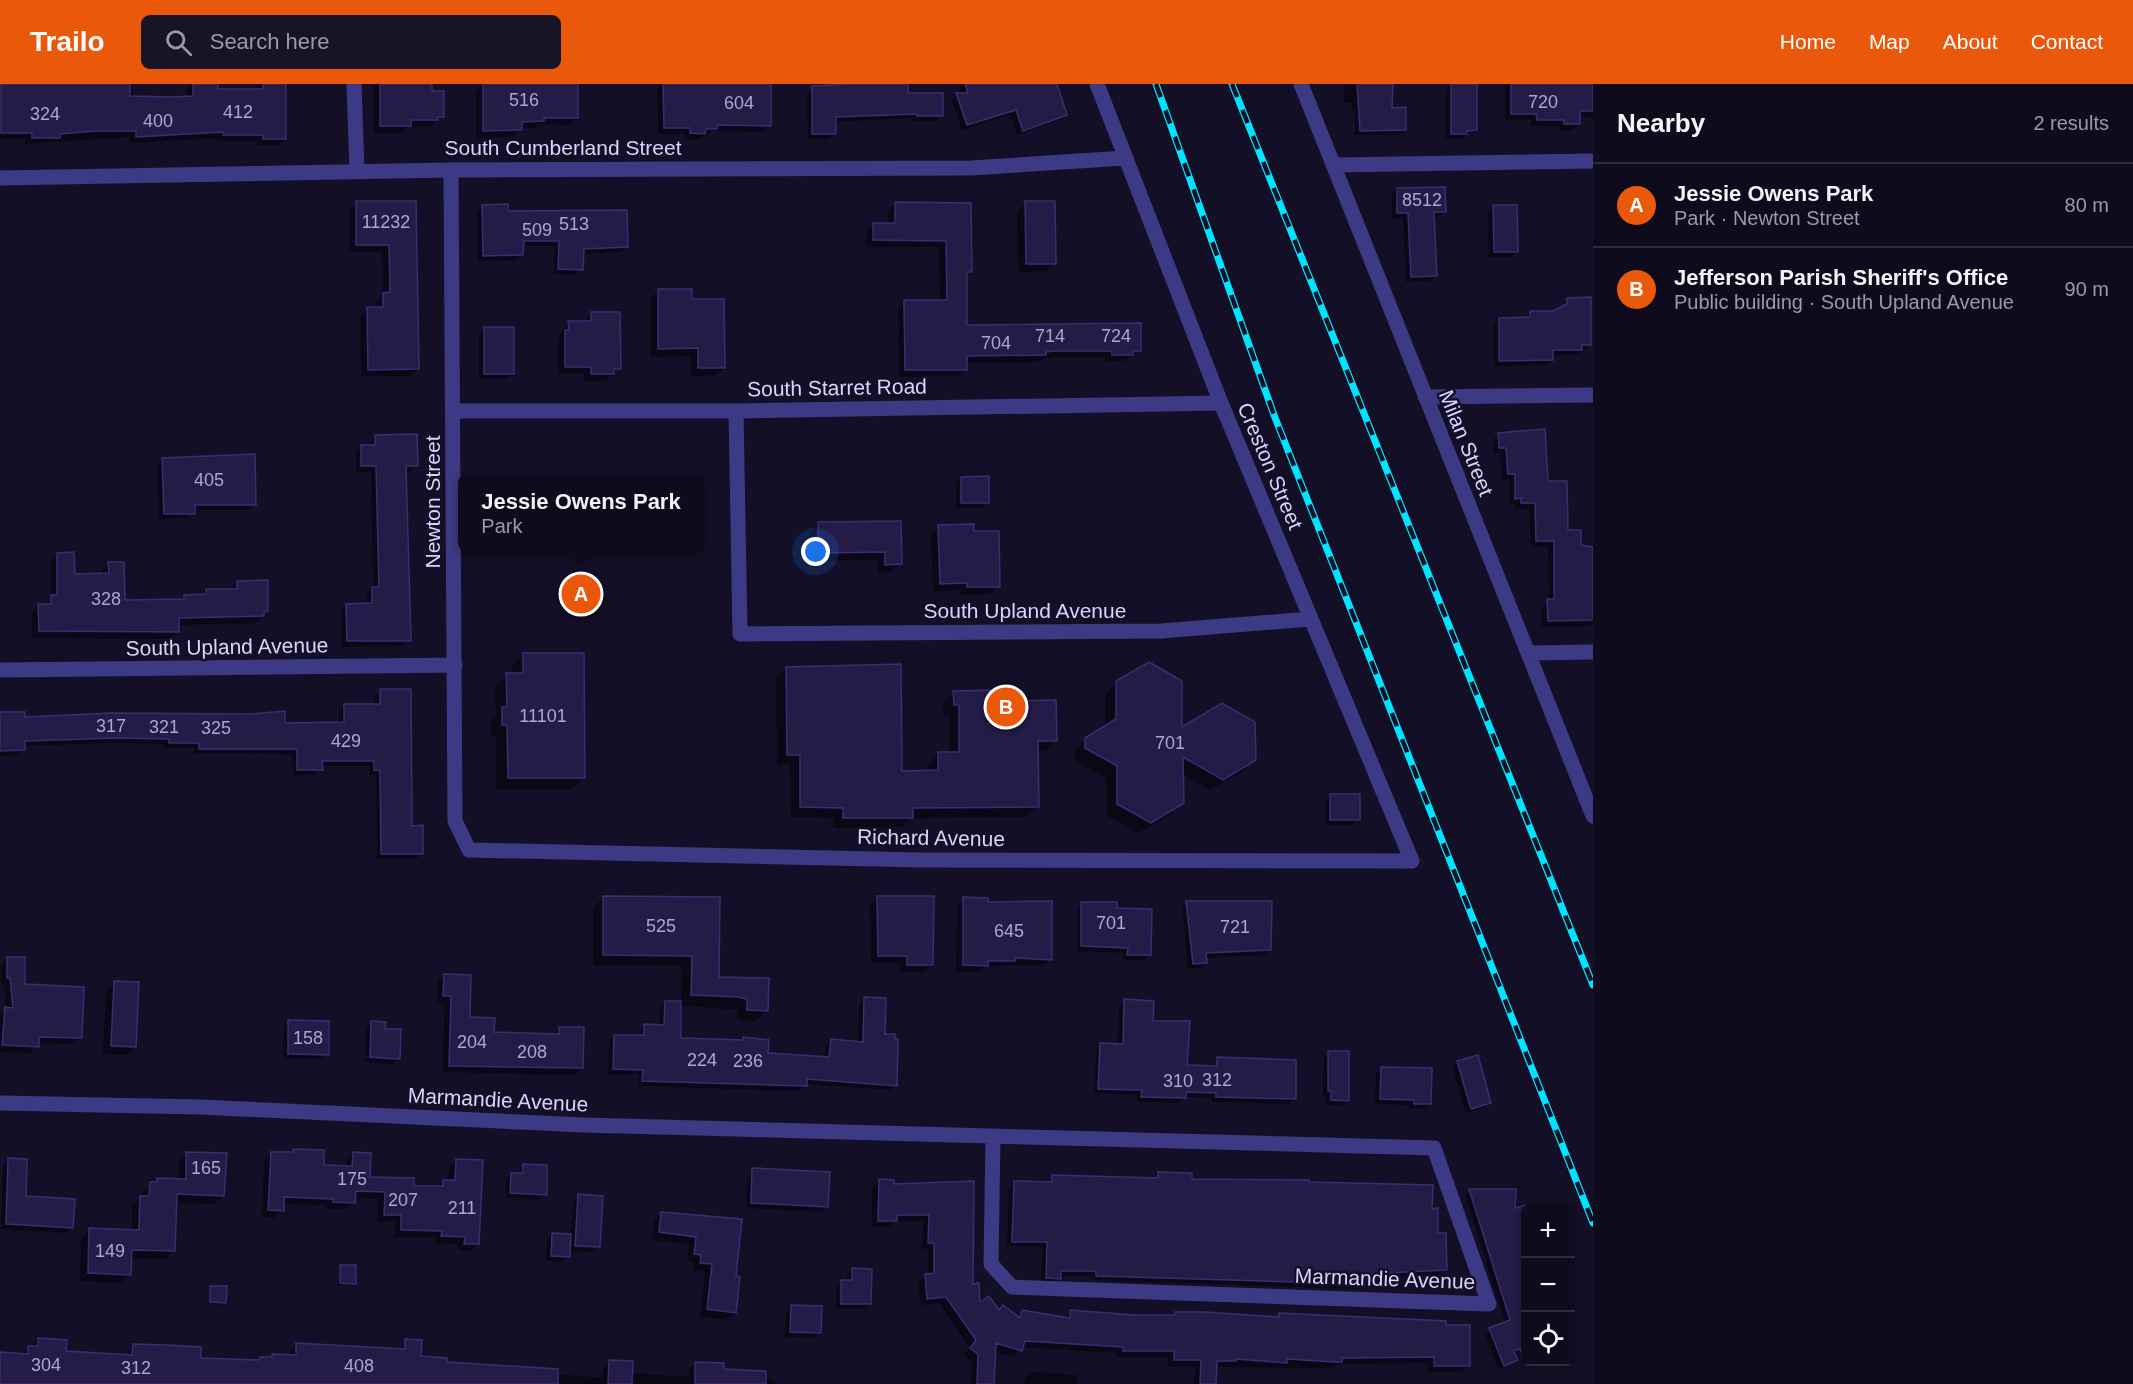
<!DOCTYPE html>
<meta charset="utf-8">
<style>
:root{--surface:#0e0b1c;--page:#171425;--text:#f1f3f6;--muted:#9b9ba3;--line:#2e2b3b;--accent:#ea580c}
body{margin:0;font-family:Helvetica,sans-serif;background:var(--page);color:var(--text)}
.controls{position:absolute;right:18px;bottom:18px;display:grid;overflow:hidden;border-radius:9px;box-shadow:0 3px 9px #0003}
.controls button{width:54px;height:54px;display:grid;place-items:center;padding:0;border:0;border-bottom:2px solid var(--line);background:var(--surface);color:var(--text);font:30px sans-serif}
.you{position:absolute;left:816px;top:468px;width:21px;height:21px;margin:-15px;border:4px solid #fff;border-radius:50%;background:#1a73e8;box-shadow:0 0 0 9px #1a73e833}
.badge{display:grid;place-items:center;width:39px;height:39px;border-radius:50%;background:var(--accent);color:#fff;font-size:20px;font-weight:700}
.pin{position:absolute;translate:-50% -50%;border:3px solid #fff;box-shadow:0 2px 6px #0006}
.popup{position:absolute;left:458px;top:390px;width:246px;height:78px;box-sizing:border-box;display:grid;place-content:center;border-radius:9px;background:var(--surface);filter:drop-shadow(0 2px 4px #0005);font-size:20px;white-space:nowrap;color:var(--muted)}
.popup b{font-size:22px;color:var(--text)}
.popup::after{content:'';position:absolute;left:50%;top:100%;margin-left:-12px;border:12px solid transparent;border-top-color:var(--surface)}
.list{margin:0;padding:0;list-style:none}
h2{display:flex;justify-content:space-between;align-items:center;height:78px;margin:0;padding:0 24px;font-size:26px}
h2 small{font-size:20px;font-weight:400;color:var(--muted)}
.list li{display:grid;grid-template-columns:39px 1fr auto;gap:18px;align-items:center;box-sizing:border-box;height:84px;padding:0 24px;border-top:2px solid var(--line)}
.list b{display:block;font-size:22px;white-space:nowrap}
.list p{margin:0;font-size:20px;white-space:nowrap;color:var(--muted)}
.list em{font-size:20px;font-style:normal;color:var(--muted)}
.icon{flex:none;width:33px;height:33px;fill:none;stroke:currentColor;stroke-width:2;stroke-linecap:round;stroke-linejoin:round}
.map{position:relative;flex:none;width:1593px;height:1300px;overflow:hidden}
header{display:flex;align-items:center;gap:36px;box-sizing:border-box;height:84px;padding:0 30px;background:var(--accent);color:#fff}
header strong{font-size:28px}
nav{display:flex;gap:33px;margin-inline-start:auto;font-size:21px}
.search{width:420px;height:54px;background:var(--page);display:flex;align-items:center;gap:15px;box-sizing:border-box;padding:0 21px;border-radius:9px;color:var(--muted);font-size:22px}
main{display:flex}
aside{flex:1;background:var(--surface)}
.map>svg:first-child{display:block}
</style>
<header>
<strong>Trailo</strong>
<div class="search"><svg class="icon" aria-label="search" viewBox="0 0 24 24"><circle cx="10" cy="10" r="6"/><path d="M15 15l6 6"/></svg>Search here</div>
<nav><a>Home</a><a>Map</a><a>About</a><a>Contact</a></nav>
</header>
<main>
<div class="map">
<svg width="1593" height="1300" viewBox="0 0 1593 1300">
<rect width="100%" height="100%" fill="#130f26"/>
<path fill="#0007" d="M0 0H133V14H187V6L192 0H217V6H257V0H285V55L278 61H257V57H217V54L130 59V53L25 60V55H0Z
M373 0H431V8L443 32 429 43H408L402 49H373Z
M576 0V34L569 41 539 40 535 44H520L513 53 476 54V8L483 1Z
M663 0H773L769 5 770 42 763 48 713 47 697 56 684 55V50H658L657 6Z
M844 0H906V10L941 31 936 37H912V34L834 38V49L829 55H808L807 9 813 4 844 3Z
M963 0H1055L1066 30 1060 36 1017 51 1010 31 962 46 951 15 957 10H961L959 4Z
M1345 0H1391L1390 25 1405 45 1399 51H1355V26H1352V19L1344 18Z
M1452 0 1475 46 1460 55H1446V6Z
M1505 0H1593V33H1579V39L1572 46H1558V42H1531V36H1505Z
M1397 105 1444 128 1438 133H1433L1436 192 1430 197 1406 198 1403 134H1392V111Z
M415 118 418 285 410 292H361L360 232 368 225H376V218L383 211 382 168H349V126L357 119Z
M1026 119 1055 179 1046 188H1018L1017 128Z
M895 120 969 121 971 188 965 193 966 242 1139 266 1124 277H1106L1105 274H1046L1037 278 966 279V285L959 292 899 293 898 224 905 217H940L939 163H866V147L873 140H888V127Z
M482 122 506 129 627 163 621 168 582 170V185L576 190H554L555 162H522L521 171 516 176 478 177 477 128Z
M1493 122 1516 168 1511 173H1489L1488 128Z
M658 207 691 216 724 284 715 292H690V272L650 273V215Z
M1568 215 1590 261 1584 266 1575 271H1552V276L1546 281 1494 282V241L1499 235H1525L1531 229 1553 228 1562 224Z
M592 230 619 284 605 297H585L584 290H558V255L562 247 569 239 584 237Z
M484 245 513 290 507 295H479V250Z
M1499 350 1547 398 1567 448 1580 462 1593 463V538L1590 542 1542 543V523L1549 516 1548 462 1531 463 1529 425H1515V420H1509V395L1502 396 1500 369 1493 370V356Z
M376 352 416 382 410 388H405L409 556 403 562 341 563V527L347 521H366V510L373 504 371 388H356V369L362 363 370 362V358Z
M163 375 254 420 249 426H193L188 434 159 435 157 381Z
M961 394 988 418 982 424H956V399Z
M819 439H900V480L891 488 877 489V476L810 477V448Z
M939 443 998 502 990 510H960V506L933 507 931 451Z
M57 470 73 491H102V487L109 480 124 517 180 516 185 512H201L206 507 230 506 237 498 267 527 255 539 178 541V547L171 555 32 554V528L39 521H45L51 514 50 477Z
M524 571 584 693 572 705H496V652H491V636L496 631 495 602 507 591H512V582Z
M787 584 901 688H928V680L938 670H949V631H944L943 619 954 608 997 619 1055 656 1045 667H1036L1037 723 1027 733 910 734 901 743 833 744 834 734 791 733 790 680 777 681 776 595Z
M1117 598 1181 645 1254 675 1242 687 1210 706 1182 690V719L1170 730 1138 749 1106 731V694L1074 676V667L1086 655 1105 644V610Z
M380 606 410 743 422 769 416 775H377L376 691H370V682H321L316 691H293L292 670 194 669V664H164V660L111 659 24 662 18 671 0 672V630L24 635 339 639V627L344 621H375V612Z
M1331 712 1358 735 1353 741H1325V717Z
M604 813 718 814V894L766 926 756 937 737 936 738 926 680 921 679 955 741 957 744 955 766 971 825 974 826 962 831 956 858 959 859 920 865 915 883 952 895 1001 890 1006 805 1000 800 1007 638 1002V990H608L609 957 614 952 639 953V947L645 942H660V924L665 919 681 918 682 882 593 881V824Z
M878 813 932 881 924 888H900V879H871L870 821Z
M964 815 987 820 1050 875 1043 882 1009 881 984 883 979 888H956L957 822Z
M1187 818 1270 866 1264 871 1205 874 1206 878 1200 884 1188 885 1182 824Z
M1082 820 1149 871 1144 876H1123V869L1077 867V825Z
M8 874 23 901 80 954 73 960 37 959 31 969 0 968V931L6 925 4 900H1V881Z
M445 891 469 935 493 949 553 951 559 944 582 984 575 991 442 988 445 919 437 918 438 898Z
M115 898 135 963 126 971 103 970 106 907Z
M1125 917 1152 938 1186 982 1213 984 1218 974 1294 1015 1289 1020 1211 1018V1014L1185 1013 1179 1019 1137 1018V1011L1094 1009 1096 966 1101 960 1118 961 1119 922Z
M289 938 327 970 322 975H283L284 943Z
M371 938 384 946 399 974 393 980 365 978V974L396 976V973L365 971 366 944Z
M1329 968 1347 1016 1342 1022 1326 1021V1012H1323L1324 974Z
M1458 978 1490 1018 1484 1024 1466 1029 1452 984Z
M1381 985 1430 1019 1424 1025 1409 1024V1021L1375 1020 1376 990Z
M187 1069 223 1112 214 1120 175 1119 174 1166 165 1175 130 1174V1190L121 1199 80 1197 81 1154 90 1145 132 1147V1122L142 1113V1108L157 1096H178V1078Z
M271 1070 322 1083H346V1077L354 1070 368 1095 412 1104H438L444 1097 448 1098 449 1084 456 1077 478 1160 471 1167 458 1166V1160L435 1159V1153H394L395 1138H378V1115L354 1114 347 1125H326V1121L283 1120 282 1127 275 1134 262 1133 264 1077Z
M8 1075 25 1113 72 1143 66 1149 1 1145 3 1081Z
M524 1082 545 1110 540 1116 506 1114V1096L512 1090 518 1091Z
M753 1086 827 1123 821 1128 746 1124 748 1091Z
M1159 1090 1190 1096 1308 1100 1431 1126 1446 1185 1440 1191 1365 1194 1364 1199 1359 1205 1091 1196 1092 1192H1060L1054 1200 1041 1199 1043 1163 1007 1162 1009 1104 1014 1099H1047L1053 1092 1153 1096Z
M879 1097 892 1101 972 1098V1201L979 1220 998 1228 1017 1234 1023 1228 1064 1234 1071 1227 1134 1233H1173L1176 1230 1275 1235 1280 1230 1468 1281 1461 1288H1428V1279L1337 1280 1333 1284H1326L1215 1283V1300H1194L1195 1283 1168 1282V1273H1117V1269L1021 1263 1014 1273 994 1267 992 1300H999H971L972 1278 964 1271 970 1264 939 1219 920 1221 918 1198 928 1191V1165H922L923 1138 895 1137 889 1143H872V1104Z
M1470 1106 1513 1126 1526 1265 1514 1269 1516 1275 1499 1286 1485 1250 1505 1239 1465 1111Z
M579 1112 598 1163 593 1168 569 1167V1172L563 1178 546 1177 547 1156 552 1151H571L573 1117Z
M662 1129 740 1136 734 1193 735 1228 727 1236 700 1233 705 1188 693 1186 694 1178 687 1177 689 1160 652 1156 654 1137Z
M341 1183 354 1199 352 1201H338Z
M853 1186 870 1220 864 1225 836 1224V1203L842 1198H847V1191Z
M211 1204 225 1218 223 1221 209 1220Z
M792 1223 820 1249 814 1254 785 1253 786 1228Z
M39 1255 65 1269 126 1272 134 1262 199 1276 257 1278 273 1271 290 1272V1267L297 1260 399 1267 406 1257 419 1274 445 1280 602 1294 603 1284 610 1277 631 1289 689 1293V1286L696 1279 775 1297V1300H0V1270L22 1271Z
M1032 1288 1077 1291V1300H1024L1025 1294Z"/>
<path fill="#241b47" stroke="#3b2d73" stroke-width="1.5" d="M1 0H130V12L172 13 193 12V0H218V5H263V0H286V55H263V51H223V48L136 53V47H95L60 50V54H32V49H1Z
M380 0H432V7H444V33H438V36H411V42H380Z
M483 0H578V34H544V37L522 38V46L483 47Z
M663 0H771V42L717 41V45H706L705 50 690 49V44H664Z
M849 0H908V9H943V32H917V30L836 33V50H812V2Z
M965 0H1057L1067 31 1023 47 1016 26 967 41 956 9H968Z
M1357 0H1393L1392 24 1406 23V46L1360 47Z
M1451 0H1477V46L1467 47V50H1451Z
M1511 0H1593V27H1580V40H1564V36H1537L1536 30H1511Z
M1445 103 1446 128H1434L1437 192 1411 193 1408 129H1397V104Z
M356 117H416L419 285 368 286 367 223H383V209L390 208 389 161H356Z
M1025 117H1055L1056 180H1026Z
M895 118 971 119 972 188H967V241L1141 239V267H1133V271H1112V267H1054L1046 268V271L967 272V286H905L904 216H947L946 157 873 156V139H895Z
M508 120V127L627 126 628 163 584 165 583 186 558 185 559 157H524L523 171 483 172 482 121Z
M1493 121H1517L1518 168H1494Z
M658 205H692V215H724L725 284H698V264L658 265Z
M1591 213V261H1582V266H1553V276L1499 277V234L1530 233V227H1553L1567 220V214Z
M591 228H620L621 285H614V290H591V283H565V246H569L568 237H591Z
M484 243H514V290H484Z
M1545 345 1548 397H1567L1568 446H1581V461L1593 463V536L1548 537 1547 515H1554V457H1536L1535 419H1521V414L1515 415V390H1508L1506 364H1499L1498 349Z
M417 350 418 382H406L411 557H347L346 520 372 519V503H379L376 382H361V361H375V351Z
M255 370 256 421H195V430H164L162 374Z
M989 392V419H961V393Z
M901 437 902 480 885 481V468L818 469V438Z
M974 440V447H999L1000 503H967V499L940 500 938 441Z
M74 468 75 490 109 489 108 478H124L125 516 184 515V511L206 510V505H237V497L268 496V527L264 528V532L179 534V548L39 547 38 520H51V511H57V469Z
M523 569H584L585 694H508L507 641H502V623H507L506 589H523Z
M1149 578 1182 597V643L1222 619 1255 638 1256 676 1223 696 1183 673 1184 719 1151 739 1117 720V682L1085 664V654L1116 635V597Z
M901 580 902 687 938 686V668H959V621H954L953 607 998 606V617L1056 616 1057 657H1038L1039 723 913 724V734H843V724L800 723V671H787L786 583Z
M380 605H411L412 742 423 741V770H381L380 686H374V677H322L323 686H297V665H199V659H169V655L117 654 25 657V666L0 667V628H25V633L111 629 250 630 285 627V639L344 638V620H380Z
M1330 710H1360V736H1330Z
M603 812 720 813 719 893 769 894 768 927 747 926V915L738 913 691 911 692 872 603 871Z
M877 812H934L933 881H907V872H878Z
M963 813 988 814V818L1052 817V876L1015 874V877H988V882L963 881Z
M1186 817H1272L1271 866 1206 869 1207 879 1193 880Z
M1081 818H1117V824L1152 825 1151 871H1127L1128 864 1081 862Z
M7 873H25V900L84 903 82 954 39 953V963L2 961 5 923 13 924 10 894H7Z
M444 890 471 891 470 933 495 934 494 948 559 950V943H584L583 984 449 982 451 912H443Z
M114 897 139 898 136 963 111 962Z
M864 913 886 914 885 950H895V955H898L897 1002 807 995V1002L642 997 643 986 613 985 614 951H644V940L664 941 665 917H681V954L743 956V953L769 956 768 969 829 973 831 955 863 958Z
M1124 915 1154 917 1153 937H1190L1187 981 1217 982V973L1296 976V1015L1216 1013V1009L1186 1008V1014L1141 1013 1142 1006 1098 1005 1100 959 1123 960Z
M288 936 329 937V971L288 970Z
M371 937 386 938 385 945H401L400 975 370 973Z
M1328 967H1349V1017L1331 1016V1007H1328Z
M1478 971 1491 1019 1471 1025 1457 977Z
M1381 983 1432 984 1431 1020H1414V1016L1380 1015Z
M293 1065 324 1066V1081L352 1082 353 1068 371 1069 370 1093 414 1094V1102H443V1096H455L456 1075 483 1076 479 1160H464L465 1153 441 1152 442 1147 401 1146V1131H384L385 1108 356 1107 355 1119 333 1118V1115L284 1113V1127L268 1126 271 1068H293Z
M186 1068 227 1069 224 1112 177 1110 175 1167 132 1166 131 1191 88 1189 89 1144 139 1146 140 1112H149L150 1098H157V1094L186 1095Z
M8 1074 27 1075 26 1112 75 1115 73 1144 6 1140Z
M523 1080 547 1081V1111L510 1109 511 1089H523Z
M752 1084 830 1088 828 1123 751 1119Z
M1158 1088 1192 1089V1095L1309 1096V1098L1433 1101 1432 1125 1438 1124V1149H1446L1447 1186 1366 1190V1200L1096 1192V1187H1061V1195L1046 1194 1047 1158H1012L1014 1097 1052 1098V1091L1158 1094Z
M879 1095 894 1096V1100L974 1097 973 1200 979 1199 980 1218 989 1212 999 1226 1003 1221 1020 1234 1022 1226 1070 1234V1226L1134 1231H1175V1228H1204L1279 1233V1229L1446 1237V1241H1470V1282H1434V1273L1342 1274V1278H1334L1287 1275V1279L1236 1275V1277H1217L1216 1300H1200L1201 1276H1174V1267H1123V1263L1025 1257 1022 1267 996 1259 994 1300H977L978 1270 970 1264 976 1256 946 1213 927 1215 925 1190 934 1189V1159H928L929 1131H897V1137H878Z
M1469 1105H1516L1515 1124 1526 1121V1273L1523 1274 1520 1265 1514 1267 1518 1276 1504 1282 1489 1244 1510 1236Z
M578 1110 603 1112 600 1163 575 1162Z
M661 1128 742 1135 736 1192 740 1193 736 1229 707 1225 712 1180 700 1179 701 1171 694 1170 696 1153 659 1148Z
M552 1149 571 1150 570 1173 551 1172Z
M340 1181H356V1200L340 1199Z
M852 1184 872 1185 871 1220H841V1196H852Z
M210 1202H227L226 1219 210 1218Z
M791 1221 822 1222 821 1249 790 1248Z
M38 1254 67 1256 66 1267 132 1271 133 1260 166 1261 201 1263V1274L259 1276 260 1273H272V1270L296 1271V1259L405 1265V1255L422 1256 421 1272 447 1274V1278L558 1285V1300H0V1268L28 1270V1262H38Z
M609 1276 633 1277 632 1300H608Z
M695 1278 724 1279V1285L766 1287V1300H695Z"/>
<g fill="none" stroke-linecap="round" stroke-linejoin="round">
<path stroke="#3d3a85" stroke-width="15" d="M354 0 357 87
M1301 0 1593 732
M1333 81 1593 77
M451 86 455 737 469 766 920 776 1412 777 1221 319 1097 0
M0 94 451 86 971 84 1126 74
M1425 313 1593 311
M454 327H736L1221 319
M736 327 740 550 1161 547 1310 535
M1528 569 1593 568
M0 586 455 581
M0 1019 200 1023 584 1041 1434 1064 1489 1220 1012 1203 991 1180 993 1053"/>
<g stroke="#00e5ff" stroke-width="7">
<path id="rail" d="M1156 0 1274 331 1593 1139
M1232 0 1593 901"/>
</g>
<use href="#rail" stroke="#130f26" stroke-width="4.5" stroke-dasharray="14" stroke-linecap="butt"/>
</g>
<g text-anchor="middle" stroke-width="5" stroke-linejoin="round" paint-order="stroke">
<g font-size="18" fill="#aca6d1">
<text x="524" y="22">516</text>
<text x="1543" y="24">720</text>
<text x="739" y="25">604</text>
<text x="238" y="34">412</text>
<text x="45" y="36">324</text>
<text x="158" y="43">400</text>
<text x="1422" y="122">8512</text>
<text x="386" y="144">11232</text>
<text x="574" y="146">513</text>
<text x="537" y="152">509</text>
<text x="1050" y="258">714</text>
<text x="1116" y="258">724</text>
<text x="996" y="265">704</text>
<text x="209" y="402">405</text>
<text x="106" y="521">328</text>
<text x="543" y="638">11101</text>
<text x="111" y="648">317</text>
<text x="164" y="649">321</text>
<text x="216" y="650">325</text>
<text x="346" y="663">429</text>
<text x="1170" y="665">701</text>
<text x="1111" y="845">701</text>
<text x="661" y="848">525</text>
<text x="1235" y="849">721</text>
<text x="1009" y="853">645</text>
<text x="308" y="960">158</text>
<text x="472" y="964">204</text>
<text x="532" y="974">208</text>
<text x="702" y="982">224</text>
<text x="748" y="983">236</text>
<text x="1217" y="1002">312</text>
<text x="1178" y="1003">310</text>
<text x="206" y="1090">165</text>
<text x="352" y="1101">175</text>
<text x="403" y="1122">207</text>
<text x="462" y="1130">211</text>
<text x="110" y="1173">149</text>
<text x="46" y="1287">304</text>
<text x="359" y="1288">408</text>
<text x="136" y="1290">312</text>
</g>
<g font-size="21" fill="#d9d4ff" stroke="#130f26">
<text x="563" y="71">South Cumberland Street</text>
<text transform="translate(837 304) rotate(-1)" y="7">South Starret Road</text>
<text transform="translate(1466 359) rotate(68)" y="7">Milan Street</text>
<text transform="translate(1270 382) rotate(67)" y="7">Creston Street</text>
<text transform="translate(433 418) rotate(-90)" y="7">Newton Street</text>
<text x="1025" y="534">South Upland Avenue</text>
<text transform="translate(227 563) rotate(-1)" y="7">South Upland Avenue</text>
<text transform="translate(931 754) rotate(1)" y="7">Richard Avenue</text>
<text transform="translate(498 1016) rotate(3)" y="7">Marmandie Avenue</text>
<text transform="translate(1385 1195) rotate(2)" y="7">Marmandie Avenue</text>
</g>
</g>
</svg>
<div class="controls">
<button>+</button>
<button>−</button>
<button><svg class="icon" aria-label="locate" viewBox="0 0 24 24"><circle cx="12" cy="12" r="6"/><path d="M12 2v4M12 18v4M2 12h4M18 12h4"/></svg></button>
</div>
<div class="you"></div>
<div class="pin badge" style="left:581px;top:510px">A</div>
<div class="popup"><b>Jessie Owens Park</b>Park</div>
<div class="pin badge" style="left:1006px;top:623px">B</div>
</div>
<aside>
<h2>Nearby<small>2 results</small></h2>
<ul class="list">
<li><span class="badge">A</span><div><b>Jessie Owens Park</b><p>Park · Newton Street</p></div><em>80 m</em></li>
<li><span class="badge">B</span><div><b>Jefferson Parish Sheriff's Office</b><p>Public building · South Upland Avenue</p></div><em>90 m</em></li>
</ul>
</aside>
</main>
